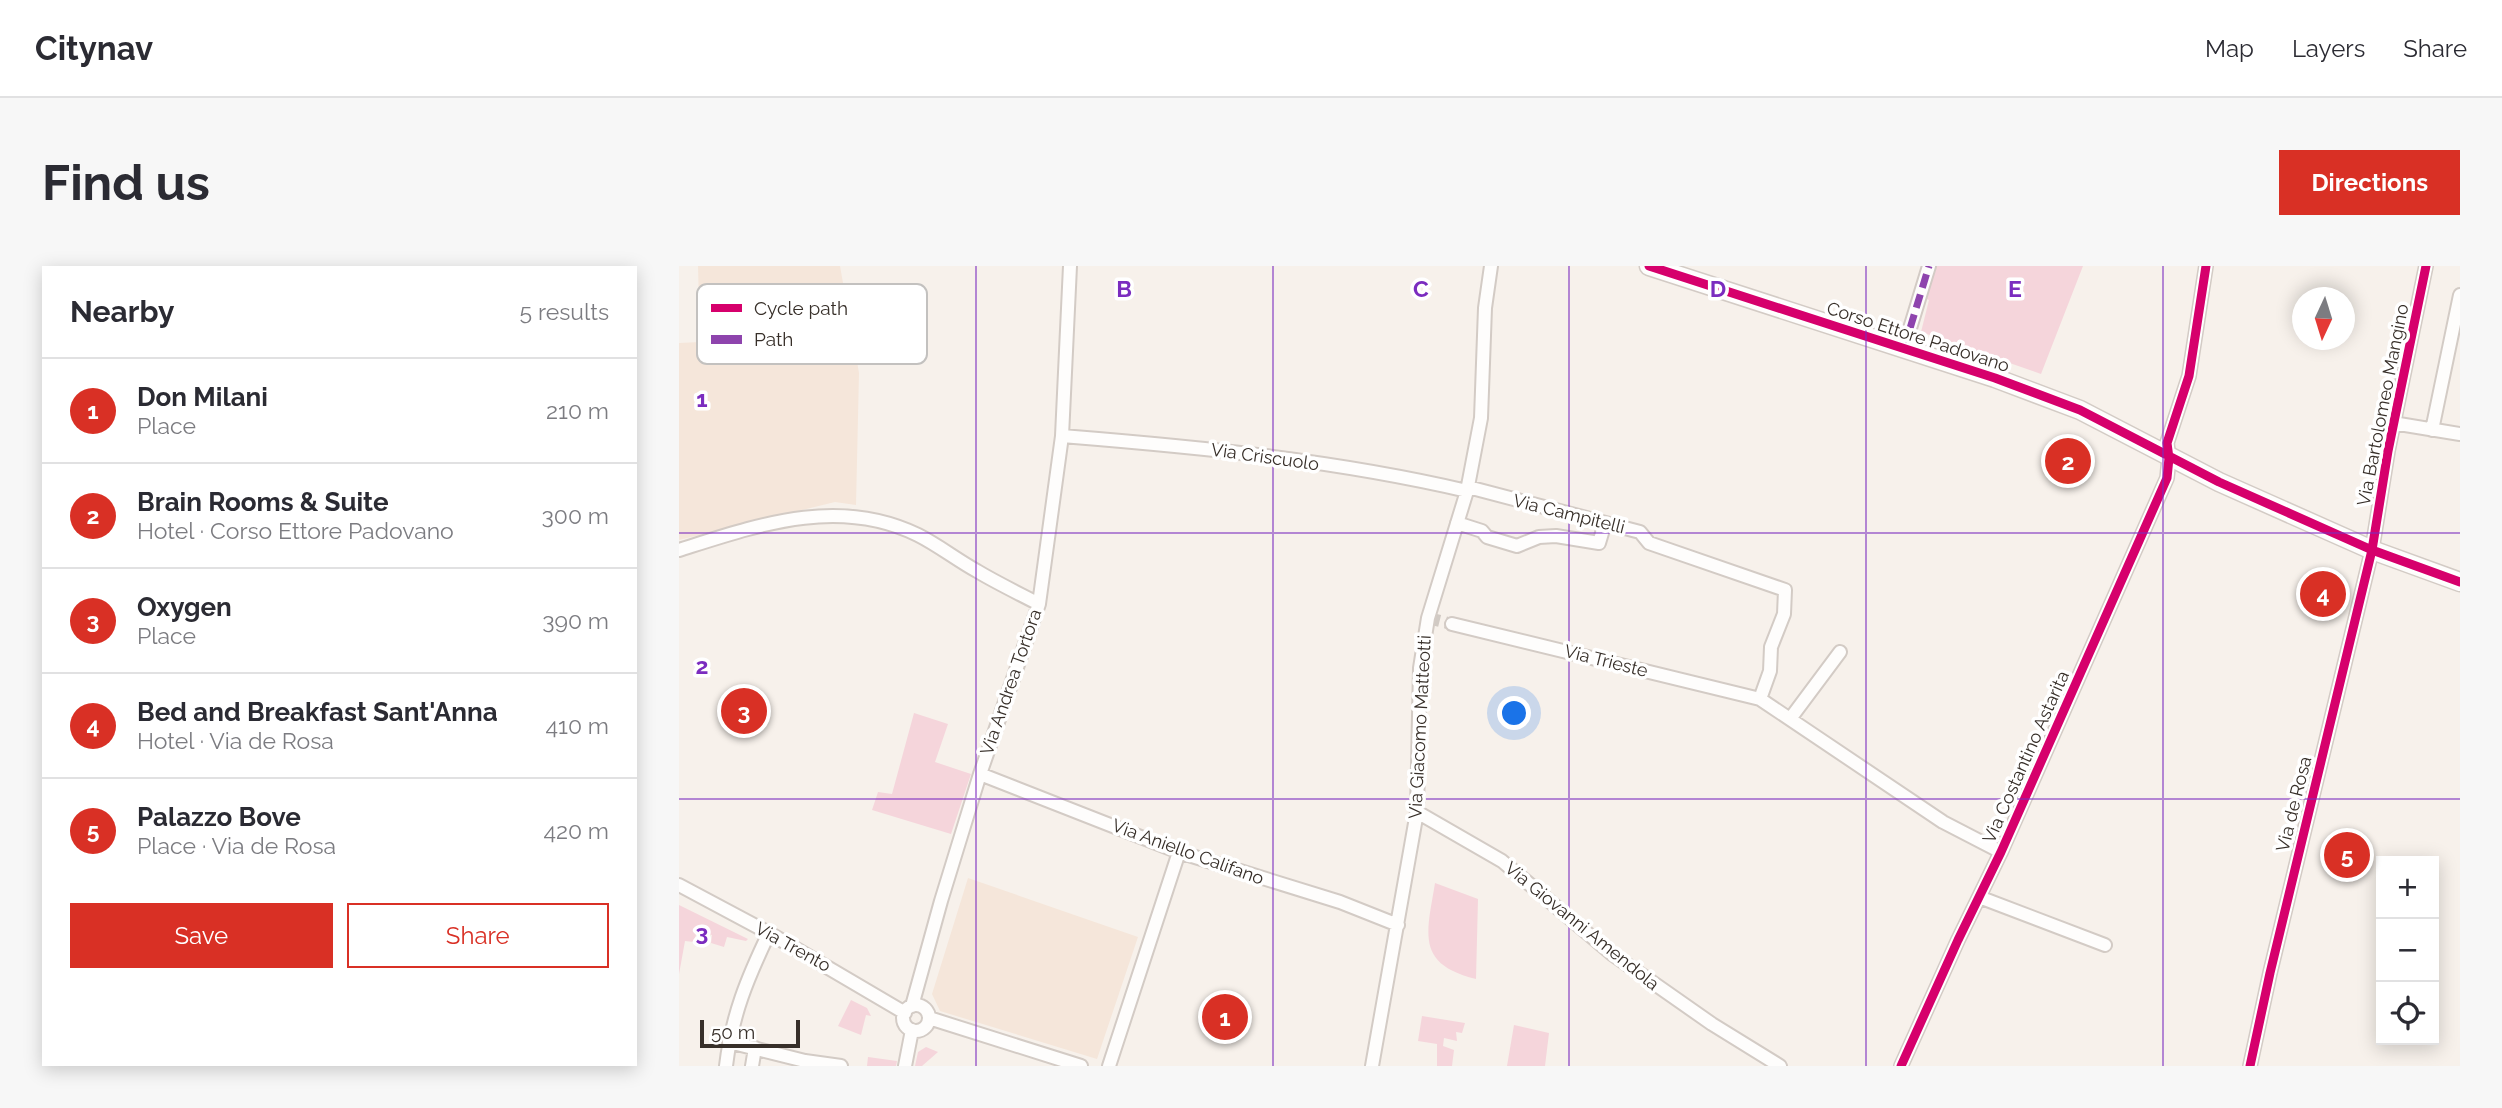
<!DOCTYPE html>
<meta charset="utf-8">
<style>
:root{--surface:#fff;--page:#f7f7f7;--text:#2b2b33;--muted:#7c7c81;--line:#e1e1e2;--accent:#d93025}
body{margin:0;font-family:Raleway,sans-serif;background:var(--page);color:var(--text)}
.controls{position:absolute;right:21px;bottom:21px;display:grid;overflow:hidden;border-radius:0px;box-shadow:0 4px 18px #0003}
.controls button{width:63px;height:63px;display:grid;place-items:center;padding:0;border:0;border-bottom:2px solid var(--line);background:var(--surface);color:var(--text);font:35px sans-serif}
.compass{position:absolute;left:1613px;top:21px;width:63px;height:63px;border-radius:50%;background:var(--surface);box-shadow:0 4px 18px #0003;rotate:184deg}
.scale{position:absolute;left:21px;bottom:18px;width:100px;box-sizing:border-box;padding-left:7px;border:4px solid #372f29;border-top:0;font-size:19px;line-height:24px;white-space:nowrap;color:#372f29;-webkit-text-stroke:5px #fff;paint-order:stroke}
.you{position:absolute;left:836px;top:448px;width:24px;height:24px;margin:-18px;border:5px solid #fff;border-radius:50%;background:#1a73e8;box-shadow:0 0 0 10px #1a73e833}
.badge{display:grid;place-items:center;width:46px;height:46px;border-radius:50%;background:var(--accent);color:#fff;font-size:23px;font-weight:700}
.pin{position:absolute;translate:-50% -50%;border:4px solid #fff;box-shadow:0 2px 7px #0006}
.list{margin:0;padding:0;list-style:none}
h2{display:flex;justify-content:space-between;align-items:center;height:91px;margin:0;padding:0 28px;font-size:30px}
h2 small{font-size:23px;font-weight:400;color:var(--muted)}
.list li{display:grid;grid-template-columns:46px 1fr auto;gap:21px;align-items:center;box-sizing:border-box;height:105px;padding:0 28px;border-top:2px solid var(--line)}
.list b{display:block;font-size:26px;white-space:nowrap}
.list p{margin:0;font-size:23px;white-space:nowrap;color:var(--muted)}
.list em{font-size:23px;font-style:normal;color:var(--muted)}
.actions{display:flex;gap:14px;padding:21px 28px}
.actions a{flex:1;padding:16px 0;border:2px solid var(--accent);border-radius:0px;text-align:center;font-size:24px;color:var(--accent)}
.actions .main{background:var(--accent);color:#fff}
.icon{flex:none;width:38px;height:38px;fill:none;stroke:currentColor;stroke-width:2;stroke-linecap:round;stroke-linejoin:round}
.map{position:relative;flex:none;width:1781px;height:800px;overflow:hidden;border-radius:0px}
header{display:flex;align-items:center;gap:42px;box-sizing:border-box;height:98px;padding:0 35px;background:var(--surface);border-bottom:2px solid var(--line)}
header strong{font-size:33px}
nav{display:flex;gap:38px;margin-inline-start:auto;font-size:24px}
.intro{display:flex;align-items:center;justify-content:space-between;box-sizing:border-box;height:168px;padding:0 42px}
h1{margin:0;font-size:49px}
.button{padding:18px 32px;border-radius:0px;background:var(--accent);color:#fff;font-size:24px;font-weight:700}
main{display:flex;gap:42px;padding:0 42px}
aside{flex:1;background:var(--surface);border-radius:0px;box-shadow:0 4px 18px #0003}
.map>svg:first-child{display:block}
</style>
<header>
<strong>Citynav</strong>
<nav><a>Map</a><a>Layers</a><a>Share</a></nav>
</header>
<div class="intro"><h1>Find us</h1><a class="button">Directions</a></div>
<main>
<aside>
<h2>Nearby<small>5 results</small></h2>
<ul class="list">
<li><span class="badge">1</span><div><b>Don Milani</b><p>Place</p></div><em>210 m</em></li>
<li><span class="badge">2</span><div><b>Brain Rooms &amp; Suite</b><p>Hotel · Corso Ettore Padovano</p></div><em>300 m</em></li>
<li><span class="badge">3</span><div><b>Oxygen</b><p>Place</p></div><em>390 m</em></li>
<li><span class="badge">4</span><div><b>Bed and Breakfast Sant'Anna</b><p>Hotel · Via de Rosa</p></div><em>410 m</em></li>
<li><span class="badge">5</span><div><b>Palazzo Bove</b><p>Place · Via de Rosa</p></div><em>420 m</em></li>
</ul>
<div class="actions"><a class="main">Save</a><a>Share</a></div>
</aside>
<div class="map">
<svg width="1781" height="800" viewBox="0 0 1781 800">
<rect width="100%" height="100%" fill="#f7f1eb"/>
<path fill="#f5e6da" d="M19 0H161L180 107 177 239 156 236 0 274V77L21 76Z
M289 612 459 671 418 793 261 745 253 728Z"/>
<path fill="#f5d5db" d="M1254 0H1404L1362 108 1242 66 1250 34 1245 32Z
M235 447 269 458 256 496 292 508 272 568 193 544 199 526 213 528Z
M756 617 799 633 797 713C736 698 748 667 756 617Z
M0 639 69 673 67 675 48 671 45 681 32 677 33 669 18 665 15 676 6 675 0 708Z
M172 734 188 742 192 750 187 749 182 769 159 760Z
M743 750 786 757 783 767 777 766 778 775 765 772 764 780 775 784 773 800H758V778L739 775Z
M835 759 870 767 866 800H828Z
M247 781 259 786 243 800H236L239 786Z
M189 791 218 795 217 800H188Z"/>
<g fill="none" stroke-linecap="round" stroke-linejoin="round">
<path stroke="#d1cac4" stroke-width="12" stroke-dasharray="12 6" stroke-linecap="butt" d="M749 352 773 358"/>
<g stroke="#d3cbc5" stroke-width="16">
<path id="street" d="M1225 82 1250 0
M1714 157 1781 168
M1753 164 1781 29
M383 170C519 181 655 194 788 225
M789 221 961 266 970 277 1106 324 1105 348 1092 381 1091 405 1081 433
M778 257 803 265 808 271 838 280 860 271 877 270 920 277 926 257
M0 284C79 259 159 230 239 269 259 279 278 294 298 305 318 317 339 327 360 338
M773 358 1081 433 1264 556 1322 586
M1111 453 1161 386
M301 508 500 586 661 636 719 659
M738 546 823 595 933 688 1033 758 1101 800
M0 619 90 667 226 747
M1300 631 1426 679
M224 752a13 13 0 1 1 26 0a13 13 0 1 1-26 0Z
M233 740 262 635 301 508 360 338 383 170 391 0
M250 752 402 800
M50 776 126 795 162 800
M47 800C53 749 68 713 90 667
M73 800 76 782
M226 800 233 764
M430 800 500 586
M693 800 738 546 741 402 749 352 788 225 802 152 806 42 812 0
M1222 800 1279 674 1322 586 1488 212 1490 192 1488 177 1510 110 1527 0
M1571 800 1591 707 1693 284 1709 185 1747 0"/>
</g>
<g stroke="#d3cbc5" stroke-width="21">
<path id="secondary" d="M970 0 1316 112 1401 144 1540 216 1693 284 1781 316"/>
</g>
<use href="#street" stroke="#fefdfc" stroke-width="12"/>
<use href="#secondary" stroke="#fefdfc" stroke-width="18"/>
<path stroke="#8e44ad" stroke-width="7" stroke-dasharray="14 7" stroke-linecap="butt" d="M1225 82 1250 0"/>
<g stroke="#fff" stroke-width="13">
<path id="cycleway" d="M970 0 1316 112 1401 144 1540 216 1693 284 1781 316
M1222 800 1279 674 1322 586 1488 212 1490 192 1488 177 1510 110 1527 0
M1571 800 1591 707 1693 284 1709 185 1747 0"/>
</g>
<use href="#cycleway" stroke="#d6006c" stroke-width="9"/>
</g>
<path fill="none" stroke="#7b2cbf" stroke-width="2" stroke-opacity="0.55" d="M297 0V800M594 0V800M890 0V800M1187 0V800M1484 0V800M0 267H1781M0 533H1781"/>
<g text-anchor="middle" stroke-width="7" stroke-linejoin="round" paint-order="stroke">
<g font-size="18" fill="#372f29" stroke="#fff">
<text transform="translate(1239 71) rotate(18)" y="6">Corso Ettore Padovano</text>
<text transform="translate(1704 139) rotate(-79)" y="6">Via Bartolomeo Mangino</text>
<text transform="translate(586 191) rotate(8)" y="6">Via Criscuolo</text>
<text transform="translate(890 248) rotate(14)" y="6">Via Campitelli</text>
<text transform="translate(927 395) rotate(14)" y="6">Via Trieste</text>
<text transform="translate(332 416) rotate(-71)" y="6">Via Andrea Tortora</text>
<text transform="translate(741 461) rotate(-87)" y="6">Via Giacomo Matteotti</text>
<text transform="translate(1347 491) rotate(-66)" y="6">Via Costantino Astarita</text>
<text transform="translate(1615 538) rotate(-76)" y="6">Via de Rosa</text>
<text transform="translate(509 586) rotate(20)" y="6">Via Aniello Califano</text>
<text transform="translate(903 660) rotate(39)" y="6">Via Giovanni Amendola</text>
<text transform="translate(114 681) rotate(29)" y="6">Via Trento</text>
</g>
</g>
<rect x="18" y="18" width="230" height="80" rx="10" fill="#fff" stroke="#c3c1bf" stroke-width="2"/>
<rect x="32" y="38" width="31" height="8" fill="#d6006c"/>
<rect x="32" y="69" width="31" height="9" fill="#8e44ad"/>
<g font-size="19" fill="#372f29">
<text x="75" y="49">Cycle path</text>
<text x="75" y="80">Path</text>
</g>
<g font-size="23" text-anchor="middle" font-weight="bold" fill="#7b2cbf" stroke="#fff" stroke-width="7" stroke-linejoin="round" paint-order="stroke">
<text x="445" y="31">B</text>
<text x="742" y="31">C</text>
<text x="1039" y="31">D</text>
<text x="1336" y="31">E</text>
<text x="23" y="141">1</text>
<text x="23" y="408">2</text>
<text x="23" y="675">3</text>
</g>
</svg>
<div class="controls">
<button>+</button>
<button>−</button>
<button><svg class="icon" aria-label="locate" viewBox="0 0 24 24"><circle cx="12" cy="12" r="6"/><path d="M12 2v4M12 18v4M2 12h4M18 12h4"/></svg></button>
</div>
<svg class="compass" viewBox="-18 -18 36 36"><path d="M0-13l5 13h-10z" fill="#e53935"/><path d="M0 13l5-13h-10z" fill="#7c7c81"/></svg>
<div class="scale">50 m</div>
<div class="you"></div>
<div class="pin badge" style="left:546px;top:751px">1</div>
<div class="pin badge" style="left:1389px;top:195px">2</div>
<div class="pin badge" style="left:65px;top:445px">3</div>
<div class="pin badge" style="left:1644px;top:328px">4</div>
<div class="pin badge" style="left:1668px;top:589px">5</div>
</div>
</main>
